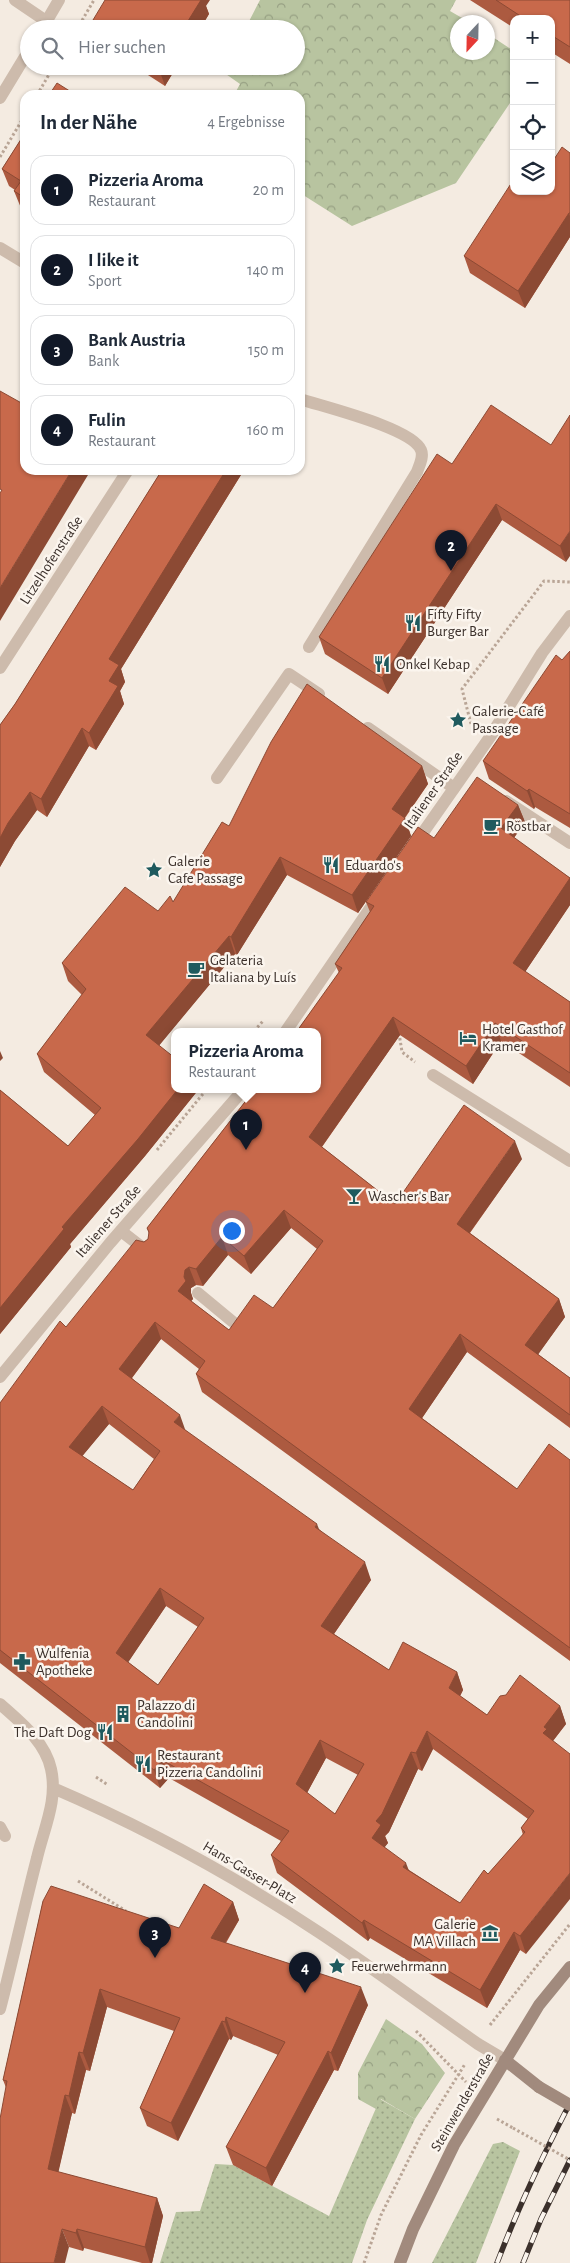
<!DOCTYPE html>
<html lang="de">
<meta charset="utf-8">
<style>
:root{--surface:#fff;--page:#f2f2f3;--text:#1f2937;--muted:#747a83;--line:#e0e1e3;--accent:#111827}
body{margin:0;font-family:"Alegreya Sans",sans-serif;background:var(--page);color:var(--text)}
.controls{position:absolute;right:15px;top:15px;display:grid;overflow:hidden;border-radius:10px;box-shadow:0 1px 4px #0004}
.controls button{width:45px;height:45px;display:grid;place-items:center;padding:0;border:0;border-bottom:1px solid var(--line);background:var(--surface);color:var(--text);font:25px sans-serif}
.compass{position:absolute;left:450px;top:15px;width:45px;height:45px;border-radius:50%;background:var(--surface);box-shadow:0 1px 4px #0004;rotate:202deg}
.you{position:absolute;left:231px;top:1230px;width:18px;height:18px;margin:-12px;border:4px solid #fff;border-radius:50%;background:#1a73e8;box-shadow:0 0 0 8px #1a73e833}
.badge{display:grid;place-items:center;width:32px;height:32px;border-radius:50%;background:var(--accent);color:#fff;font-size:16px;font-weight:700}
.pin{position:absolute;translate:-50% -41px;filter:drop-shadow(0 1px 2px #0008)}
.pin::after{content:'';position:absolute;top:26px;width:18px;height:15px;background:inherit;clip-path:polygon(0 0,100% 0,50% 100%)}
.popup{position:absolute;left:171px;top:1028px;width:150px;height:65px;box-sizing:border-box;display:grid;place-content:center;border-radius:10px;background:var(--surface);filter:drop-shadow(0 1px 4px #0005);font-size:16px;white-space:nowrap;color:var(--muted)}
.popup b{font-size:19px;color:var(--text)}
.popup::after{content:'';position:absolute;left:50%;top:100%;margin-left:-10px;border:10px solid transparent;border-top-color:var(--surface)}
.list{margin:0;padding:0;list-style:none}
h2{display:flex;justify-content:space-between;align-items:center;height:65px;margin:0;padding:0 20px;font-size:21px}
h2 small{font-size:16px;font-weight:400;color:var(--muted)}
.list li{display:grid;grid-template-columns:32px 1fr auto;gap:15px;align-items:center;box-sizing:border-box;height:70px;margin:0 10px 10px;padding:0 10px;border:1px solid var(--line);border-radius:15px}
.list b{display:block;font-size:19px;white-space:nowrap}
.list p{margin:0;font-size:16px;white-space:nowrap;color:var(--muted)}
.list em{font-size:16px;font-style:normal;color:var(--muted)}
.icon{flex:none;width:28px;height:28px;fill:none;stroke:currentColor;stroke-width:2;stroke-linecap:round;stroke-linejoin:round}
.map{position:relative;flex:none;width:570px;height:2263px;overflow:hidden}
.search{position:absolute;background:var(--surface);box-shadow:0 1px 4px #0004;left:20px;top:20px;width:285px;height:55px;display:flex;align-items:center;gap:12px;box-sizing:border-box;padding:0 18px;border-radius:28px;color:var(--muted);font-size:19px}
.panel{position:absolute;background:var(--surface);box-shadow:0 1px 4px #0004;left:20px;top:90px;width:285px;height:385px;border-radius:15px}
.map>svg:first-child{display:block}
</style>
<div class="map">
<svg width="570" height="2263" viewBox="0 0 570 2263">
<defs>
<pattern id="grass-dots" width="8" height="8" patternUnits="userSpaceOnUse" patternTransform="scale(1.25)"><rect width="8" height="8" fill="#b8c4a0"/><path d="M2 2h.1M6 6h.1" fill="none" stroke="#97a083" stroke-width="1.8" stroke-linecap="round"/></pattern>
<pattern id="forest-crowns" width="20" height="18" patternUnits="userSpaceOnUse" patternTransform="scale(1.25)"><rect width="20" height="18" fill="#b8c4a0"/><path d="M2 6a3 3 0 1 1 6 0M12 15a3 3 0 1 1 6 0" fill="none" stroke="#97a083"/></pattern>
</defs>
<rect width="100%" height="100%" fill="#f4ebe1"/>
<path fill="url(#grass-dots)" d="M380 2099 415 2119 367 2220 352 2263H160L176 2212 200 2211 215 2164 233 2165 329 2216Z
M503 2142 520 2151 476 2263H432L493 2144Z"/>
<path fill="url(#forest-crowns)" d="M260 0H456L450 11 469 22H458V52H488V34L514 51V97L456 183 352 226 300 193V95H234L240 84 223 72 226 66H296V29H245Z
M386 2019 422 2044 445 2073 415 2119 381 2099 376 2109 358 2099V2073Z"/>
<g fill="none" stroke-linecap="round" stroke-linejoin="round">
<path stroke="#b9a596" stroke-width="3" stroke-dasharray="2.5 2.5" stroke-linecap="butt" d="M77 29 94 0
M37 95 54 66
M0 157 25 115
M471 724 462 689 544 581 570 582
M254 1031 264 1020
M399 1033 402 1052 415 1062
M157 1150 207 1089
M96 1777 108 1785
M78 1881 126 1911
M490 2025 570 1924
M416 2031 466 2082
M497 2119 513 2128
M364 2263 381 2215 421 2135 465 2064"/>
<path stroke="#cdbbac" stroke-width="12" d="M15 0 46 21
M300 399C324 407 412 428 421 450 424 457 419 466 417 472L309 647
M368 728 454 788
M217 778 289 674 319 694
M506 801 570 843
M433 1075 570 1161
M121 1231 148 1252
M198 1293 233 1322"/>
<path stroke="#cdbbac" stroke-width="12" d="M42 29 59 0
M0 98 29 50
M0 248 25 263
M0 668 128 470
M415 844 490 737 542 653 570 616
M286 1031 378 897
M0 1377 110 1243 244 1089
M0 1704C20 1722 45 1741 51 1769 58 1800 44 1828 37 1858 24 1908 13 1959 0 2009
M53 1788C146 1828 236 1877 320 1933 373 1968 425 2007 478 2044L505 2060
M0 1827 5 1836"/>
<path stroke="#a18a7d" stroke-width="12" d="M505 2060 539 2087
M400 2263 413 2229 454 2145 539 2005 570 1967"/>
<g stroke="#3b302b" stroke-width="5.5">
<path id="rail" d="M497 2263C518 2208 543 2155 570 2103
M523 2263 541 2219 570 2160"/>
</g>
<use href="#rail" stroke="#fbf5ee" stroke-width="4" stroke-dasharray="11" stroke-linecap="butt"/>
<path stroke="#b9a596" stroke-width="3" stroke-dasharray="2.5 2.5" stroke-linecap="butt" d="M513 2128 570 2160"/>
<path stroke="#a18a7d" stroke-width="12" d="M539 2087 570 2105"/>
</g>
<path fill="#ac5a40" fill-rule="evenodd" d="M470 0H570V64L551 52V19H514V28Z
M206 6 209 14 200 29H96L93 20Z
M134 66H177L165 86Z
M25 133V211L21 208 14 191 15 190 9 186 2 169Z
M570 153V237L525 308 470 273 464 256 551 191Z
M551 445 566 562 502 520 388 694 325 654 319 637 452 464Z
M162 470H244L121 669 125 682 120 691 124 704 96 750 89 746 47 817 37 810 15 841 0 867V725L15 704Z
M570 651V828L535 807 534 809 489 779 483 761Z
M422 766 428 784 405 818 411 836 358 913 287 875 237 955 235 954 159 1045 199 1089 145 1156 70 1244 71 1247 0 1334V1090L68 1146 95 1115 44 1072 37 1054 82 995 68 981 62 963 158 911 173 902 229 826Z
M518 805 525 822 514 838 570 878V905L525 972 570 1002V1087L501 1041 473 1084 400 1035 322 1147 395 1204 522 1159 470 1233 559 1299 565 1317 538 1354 570 1378V1428L467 1352 422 1418 517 1489 570 1460V1661L202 1392 196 1374 199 1369 161 1339 132 1378 185 1430 320 1530 371 1580 334 1634 389 1670 457 1672 463 1690 460 1696 487 1715 560 1706 566 1724 553 1741 526 1954 520 1950 487 2008 370 1938 368 1941 277 1873 271 1855 281 1841 169 1778 160 1788 0 1663V1403L66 1327 144 1242 148 1239 149 1234 147 1228 255 1089 339 973 335 964 370 912 366 902 434 838ZM291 1228 317 1249 273 1308 229 1330 191 1301 193 1299 191 1293V1288L196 1285 203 1286 228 1255 251 1274ZM109 1424 154 1459 133 1490 82 1456ZM166 1606 198 1627 158 1685 128 1662ZM433 1749 528 1819 521 1828 523 1835 488 1874 460 1903 409 1870 384 1847 388 1843 385 1836 389 1832 418 1769 422 1771ZM326 1758 358 1775 335 1814 307 1793Z
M43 1901 179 1928 233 1902 239 1920 226 1943 368 2005 338 2071 334 2070 272 2186 233 2165 226 2147 278 2055 233 2036 231 2040 229 2039 178 2141 147 2126 140 2108 174 2031 107 2007 90 2071 86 2070 75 2114 72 2113 58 2172 157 2198 163 2216 152 2263H142L84 2248 83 2251 69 2247 3 2080Z"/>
<path fill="#8c4a34" d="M200 0H210L206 6 209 14 200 29H183Z
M161 66H177L165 86 159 69Z
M569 213 570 216V237L525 308 518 291Z
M72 470H91L0 621V588Z
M226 470H244L121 669 125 682 120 691 124 704 96 750 89 733 109 681V659Z
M496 504 502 520 388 694 382 678Z
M570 531V556L566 562 560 546Z
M82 728 89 746 47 817 41 799Z
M422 766 428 784 398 827 392 809Z
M529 789 535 807 534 809 527 791Z
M30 792 37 810 15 841 0 867V838L8 823Z
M518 805 525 822 508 846 501 828Z
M405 818 411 836 358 913 352 895Z
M280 857 287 875 237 955 231 937Z
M570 878V905L519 981 513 963Z
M229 936 235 954 153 1053 146 1035Z
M393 1017 400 1035 316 1155 309 1137Z
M495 1023 501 1041 473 1084 466 1066Z
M0 1051 3 1058 0 1061Z
M178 1089H199L145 1156 70 1244 71 1247 0 1334V1308L62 1227Z
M515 1141 522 1159 463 1242 457 1224Z
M284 1210 291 1228 251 1274 244 1256Z
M222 1237 228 1255 203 1286 196 1269Z
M189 1267 196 1285 191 1288V1293L193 1299 184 1309 178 1291 184 1277 185 1270Z
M559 1299 565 1317 532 1363 525 1345Z
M155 1322 161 1339 125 1387 119 1369Z
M460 1334 467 1352 416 1427 409 1409Z
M102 1406 109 1424 75 1465 69 1447Z
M180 1415 186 1432 174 1422Z
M317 1524 324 1542 315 1527Z
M365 1562 371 1580 327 1644 321 1626Z
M160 1588 166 1606 123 1670 116 1653Z
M457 1672 463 1690 455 1706 449 1688Z
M560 1706 566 1724 552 1742 543 1733 544 1727Z
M427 1731 433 1749 422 1771 416 1753Z
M320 1740 326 1758 302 1802 296 1784Z
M411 1752 418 1769 389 1832 385 1836 388 1843 378 1856 372 1838 376 1821Z
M162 1760 169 1778 160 1788 154 1770Z
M406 1863 413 1881 403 1867Z
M570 1873V1899L526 1954 520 1936Z
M233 1902 239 1920 217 1956 211 1938Z
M364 1920 370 1938 368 1941 362 1923Z
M514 1932 520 1950 487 2008 480 1990Z
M361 1987 368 2005 338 2071 331 2053Z
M100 1989 107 2007 90 2071 83 2053Z
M226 2017 233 2036 231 2040 225 2022Z
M222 2021 229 2039 178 2141 171 2123Z
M328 2051 334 2070 272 2186 266 2168Z
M79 2052 86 2070 75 2114 69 2096Z
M65 2095 72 2113 55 2187 48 2169Z
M157 2198 163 2216 152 2263H150L145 2247Z
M62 2229 69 2247 65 2263H54Z
M77 2229 84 2248 83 2251 76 2233Z"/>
<path fill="#c8694b" stroke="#8c4a34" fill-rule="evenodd" d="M105 0H201L183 29H108L93 20Z
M496 0H570V47L551 35V19H525Z
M57 83 76 95H49Z
M136 92 141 95H134Z
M25 133V198L14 191 21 181 2 169Z
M562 147 570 153V213H569L518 291 464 256 514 179V191H551V164Z
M0 391 25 405V470H72L0 588V493L2 490 0 489Z
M491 405 551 445 570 415V531L560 546 496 504 382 678 319 637 437 454 452 464Z
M162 470H226L109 659 119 665 109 681 118 686 89 733 82 728 41 799 30 792 8 823 0 838V725L15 704Z
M570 651V814L529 789 527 791 483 761 556 655 562 660Z
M307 684 422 766 392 809 405 818 352 895 280 857 231 937 229 936 146 1035 175 1058V1089H178L138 1139 62 1227 64 1229 0 1308V1090L68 1146 101 1108 37 1054 86 989 62 963 125 887 158 911 170 896 173 902 222 822 229 826 271 742Z
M477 777 518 805 501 828 570 878 513 963 570 1002V1073L495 1023 466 1066 393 1017 309 1137 395 1204 464 1105 515 1141 457 1224 559 1299 525 1345 570 1378V1415L460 1334 409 1409 517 1489 549 1444 570 1460V1648L196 1374 205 1361 155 1322 119 1369 180 1415 174 1422 317 1524 315 1527 365 1562 321 1626 389 1670 403 1642 457 1672 449 1688 487 1715 500 1696 506 1695 520 1675 560 1706 544 1727 547 1729 543 1733 570 1754V1873L520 1936 514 1932 480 1990 364 1920 362 1923 271 1855 289 1831 162 1760 154 1770 0 1650V1403L60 1321 66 1327 136 1240 144 1242 148 1239 149 1232 147 1228 255 1089H317V1031H297L342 968 335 964 374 906 366 902 418 827 434 838ZM284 1210 323 1241 273 1308 254 1295 229 1330 178 1291 186 1281 184 1277 185 1270 189 1267 196 1269 222 1237 244 1256ZM102 1406 160 1451 133 1490 69 1447ZM160 1588 204 1618 158 1685 116 1653ZM427 1731 534 1811 521 1828 525 1832 488 1874 484 1870 460 1903 403 1867 406 1863 372 1838 381 1825 376 1821 382 1814 411 1752 416 1753ZM320 1740 364 1764 335 1814 296 1784Z
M204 1884 233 1902 211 1938 361 1987 331 2053 328 2051 266 2168 226 2147 285 2042 226 2017 225 2022 222 2021 171 2123 140 2108 180 2018 100 1989 83 2053 79 2052 69 2096 65 2095 48 2169 157 2198 145 2247 77 2229 76 2233 62 2229 54 2263H0V2119L7 2081 3 2080 43 1901 51 1886 179 1928Z"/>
<defs>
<g id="restaurant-bare" transform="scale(1.35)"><path d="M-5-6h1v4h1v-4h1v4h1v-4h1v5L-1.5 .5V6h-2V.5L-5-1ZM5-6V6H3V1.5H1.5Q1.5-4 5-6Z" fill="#1f5a5e" stroke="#fbf5ee" stroke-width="2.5" paint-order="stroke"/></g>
<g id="sight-bare" transform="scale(1.35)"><path d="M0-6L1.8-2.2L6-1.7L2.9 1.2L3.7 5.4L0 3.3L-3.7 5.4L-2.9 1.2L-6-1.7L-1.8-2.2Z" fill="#1f5a5e" stroke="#fbf5ee" stroke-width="2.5" paint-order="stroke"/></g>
<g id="cafe-bare" transform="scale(1.35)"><path d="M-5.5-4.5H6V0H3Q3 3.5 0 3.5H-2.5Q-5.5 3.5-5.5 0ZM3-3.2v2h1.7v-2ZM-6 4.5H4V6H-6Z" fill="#1f5a5e" stroke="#fbf5ee" stroke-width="2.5" paint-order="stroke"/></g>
<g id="hotel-bare" transform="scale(1.35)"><path d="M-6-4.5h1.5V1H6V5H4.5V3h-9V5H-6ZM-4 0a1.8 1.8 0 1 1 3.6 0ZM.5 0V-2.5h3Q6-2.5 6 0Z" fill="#1f5a5e" stroke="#fbf5ee" stroke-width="2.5" paint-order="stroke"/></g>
<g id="bar-bare" transform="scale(1.35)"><path d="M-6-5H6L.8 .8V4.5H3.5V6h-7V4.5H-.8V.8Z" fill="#1f5a5e" stroke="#fbf5ee" stroke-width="2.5" paint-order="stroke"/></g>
<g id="pharmacy-bare" transform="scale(1.35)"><path d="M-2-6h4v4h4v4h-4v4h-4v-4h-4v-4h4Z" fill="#1f5a5e" stroke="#fbf5ee" stroke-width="2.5" paint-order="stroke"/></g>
<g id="building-bare" transform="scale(1.35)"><path d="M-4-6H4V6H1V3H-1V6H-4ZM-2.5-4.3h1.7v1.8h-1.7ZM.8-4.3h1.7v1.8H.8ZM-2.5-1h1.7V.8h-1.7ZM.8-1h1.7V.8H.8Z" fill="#1f5a5e" stroke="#fbf5ee" stroke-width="2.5" paint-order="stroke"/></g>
<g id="museum-bare" transform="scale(1.35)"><path d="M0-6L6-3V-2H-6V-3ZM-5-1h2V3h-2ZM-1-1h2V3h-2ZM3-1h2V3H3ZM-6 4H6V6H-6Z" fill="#1f5a5e" stroke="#fbf5ee" stroke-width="2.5" paint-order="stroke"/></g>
</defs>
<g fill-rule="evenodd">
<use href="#restaurant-bare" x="413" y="623"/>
<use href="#restaurant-bare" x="382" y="664"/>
<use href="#sight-bare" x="458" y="720"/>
<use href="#cafe-bare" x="492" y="826"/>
<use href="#restaurant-bare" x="331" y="865"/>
<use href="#sight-bare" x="154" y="870"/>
<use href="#cafe-bare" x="196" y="969"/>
<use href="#hotel-bare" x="468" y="1038"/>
<use href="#bar-bare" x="354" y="1196"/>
<use href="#pharmacy-bare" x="22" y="1662"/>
<use href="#building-bare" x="123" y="1714"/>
<use href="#restaurant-bare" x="105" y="1732"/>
<use href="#restaurant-bare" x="143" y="1764"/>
<use href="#museum-bare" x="490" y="1933"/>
<use href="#sight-bare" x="337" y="1966"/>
</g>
<g text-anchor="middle" stroke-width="5" stroke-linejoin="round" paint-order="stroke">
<g font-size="15" fill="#3b302b" stroke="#fbf5ee">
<text transform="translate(51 560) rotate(-57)" y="5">Litzelhofenstraße</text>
<text transform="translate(433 790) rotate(-55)" y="5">Italiener Straße</text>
<text transform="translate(108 1221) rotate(-49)" y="5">Italiener Straße</text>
<text transform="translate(250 1872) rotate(31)" y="5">Hans-Gasser-Platz</text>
<text transform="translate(462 2102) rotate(-60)" y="5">Steinwenderstraße</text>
</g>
<g font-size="15" fill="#3b302b" stroke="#fbf5ee" text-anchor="start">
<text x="427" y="619">Fifty Fifty<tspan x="427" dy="17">Burger Bar</tspan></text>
<text x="396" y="669">Onkel Kebap</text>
<text x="472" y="716">Galerie-Café<tspan x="472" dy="17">Passage</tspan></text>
<text x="506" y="831">Röstbar</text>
<text x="168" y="866">Galerie<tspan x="168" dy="17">Cafe Passage</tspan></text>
<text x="345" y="870">Eduardo's</text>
<text x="210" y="965">Gelateria<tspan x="210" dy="17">Italiana by Luís</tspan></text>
<text x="482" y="1034">Hotel Gasthof<tspan x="482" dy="17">Kramer</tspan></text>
<text x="368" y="1201">Wascher's Bar</text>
<text x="36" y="1658">Wulfenia<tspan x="36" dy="17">Apotheke</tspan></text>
<text x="137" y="1710">Palazzo di<tspan x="137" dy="17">Candolini</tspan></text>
<text x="91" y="1737" text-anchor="end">The Daft Dog</text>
<text x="157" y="1760">Restaurant<tspan x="157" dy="17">Pizzeria Candolini</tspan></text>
<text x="476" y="1929" text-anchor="end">Galerie<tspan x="476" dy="17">MA Villach</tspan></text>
<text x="351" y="1971">Feuerwehrmann</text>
</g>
</g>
</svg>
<div class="controls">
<button>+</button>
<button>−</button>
<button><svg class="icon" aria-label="locate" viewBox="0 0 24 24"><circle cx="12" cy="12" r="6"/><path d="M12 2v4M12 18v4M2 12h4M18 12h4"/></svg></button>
<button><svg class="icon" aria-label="layers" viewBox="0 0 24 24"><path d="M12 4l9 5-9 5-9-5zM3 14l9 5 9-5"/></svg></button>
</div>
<svg class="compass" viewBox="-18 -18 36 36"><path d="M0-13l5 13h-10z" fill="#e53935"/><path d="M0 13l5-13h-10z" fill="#747a83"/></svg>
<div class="you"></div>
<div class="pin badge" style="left:246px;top:1150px">1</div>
<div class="popup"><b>Pizzeria Aroma</b>Restaurant</div>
<div class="pin badge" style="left:451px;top:571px">2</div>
<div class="pin badge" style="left:155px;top:1958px">3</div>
<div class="pin badge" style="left:305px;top:1993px">4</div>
<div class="search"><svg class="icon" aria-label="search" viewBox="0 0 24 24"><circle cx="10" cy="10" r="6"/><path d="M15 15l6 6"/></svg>Hier suchen</div>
<section class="panel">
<h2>In der Nähe<small>4 Ergebnisse</small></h2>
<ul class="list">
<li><span class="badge">1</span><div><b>Pizzeria Aroma</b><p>Restaurant</p></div><em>20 m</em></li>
<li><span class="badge">2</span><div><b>I like it</b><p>Sport</p></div><em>140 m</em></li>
<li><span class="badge">3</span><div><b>Bank Austria</b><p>Bank</p></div><em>150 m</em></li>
<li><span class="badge">4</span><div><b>Fulin</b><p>Restaurant</p></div><em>160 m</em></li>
</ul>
</section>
</div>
